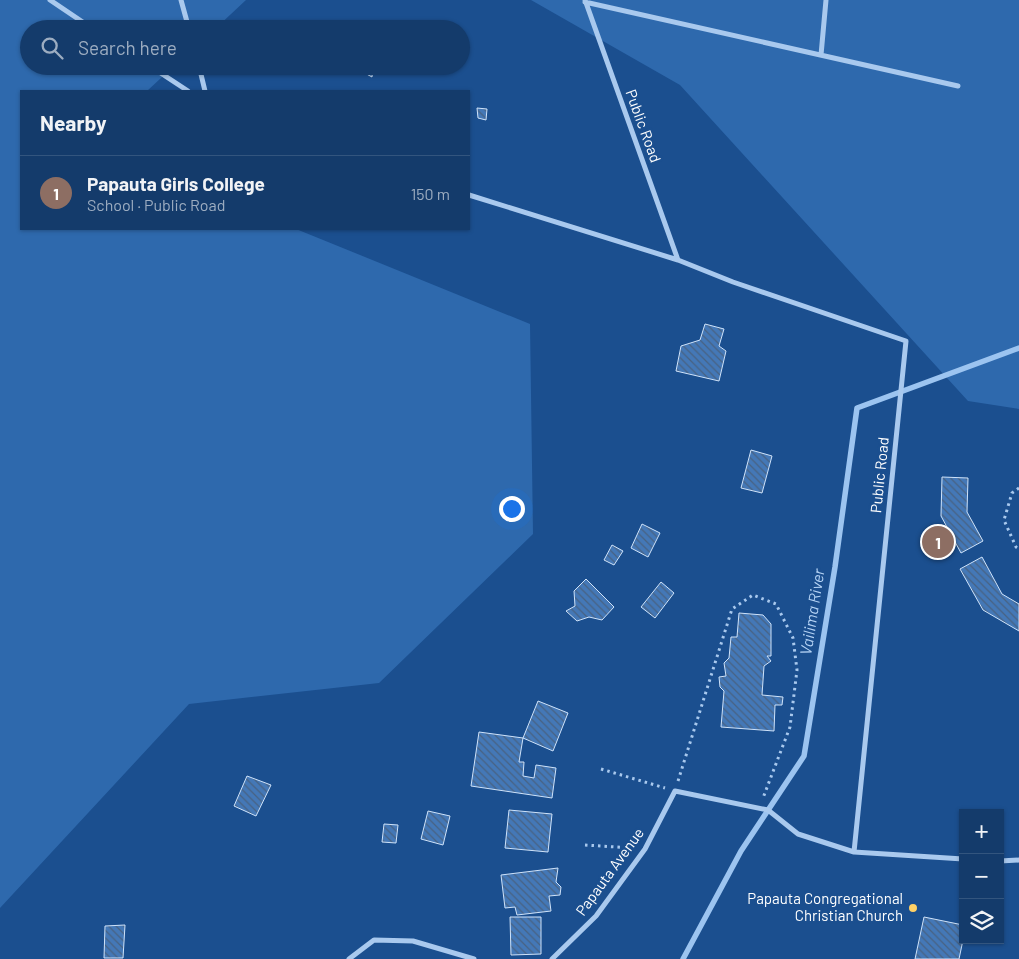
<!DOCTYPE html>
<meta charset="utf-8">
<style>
:root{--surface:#143b6b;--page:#1d4271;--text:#f1f3f6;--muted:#9dadc1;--line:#33557e;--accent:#ea580c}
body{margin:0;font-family:Barlow,sans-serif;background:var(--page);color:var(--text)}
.controls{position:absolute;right:15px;bottom:15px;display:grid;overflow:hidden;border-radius:0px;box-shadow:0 1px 4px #0004}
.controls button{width:45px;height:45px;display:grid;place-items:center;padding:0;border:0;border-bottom:1px solid var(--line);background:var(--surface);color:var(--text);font:25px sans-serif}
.you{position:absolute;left:511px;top:508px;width:18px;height:18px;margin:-12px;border:4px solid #fff;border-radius:50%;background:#1a73e8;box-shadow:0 0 0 8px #1a73e833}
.badge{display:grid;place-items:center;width:32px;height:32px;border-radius:50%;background:var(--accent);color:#fff;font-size:16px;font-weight:700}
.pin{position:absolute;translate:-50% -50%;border:2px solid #fff;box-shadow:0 1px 5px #0006}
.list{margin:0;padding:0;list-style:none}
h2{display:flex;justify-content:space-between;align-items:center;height:65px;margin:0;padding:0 20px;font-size:21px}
h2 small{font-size:16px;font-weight:400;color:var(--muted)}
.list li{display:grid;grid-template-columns:32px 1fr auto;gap:15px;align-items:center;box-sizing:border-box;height:75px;padding:0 20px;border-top:1px solid var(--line)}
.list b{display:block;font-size:19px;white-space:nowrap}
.list p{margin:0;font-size:16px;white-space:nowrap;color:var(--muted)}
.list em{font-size:16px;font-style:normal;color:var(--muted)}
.icon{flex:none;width:28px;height:28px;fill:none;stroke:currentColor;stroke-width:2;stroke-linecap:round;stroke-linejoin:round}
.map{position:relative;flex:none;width:1019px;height:959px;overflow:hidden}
.search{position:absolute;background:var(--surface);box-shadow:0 1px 4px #0004;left:20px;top:20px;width:450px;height:55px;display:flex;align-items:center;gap:12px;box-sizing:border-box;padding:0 18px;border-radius:28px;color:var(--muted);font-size:19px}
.panel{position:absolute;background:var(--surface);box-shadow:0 1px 4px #0004;left:20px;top:90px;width:450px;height:140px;border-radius:0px}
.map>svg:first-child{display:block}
</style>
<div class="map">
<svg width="1019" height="959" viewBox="0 0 1019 959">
<defs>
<pattern id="building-back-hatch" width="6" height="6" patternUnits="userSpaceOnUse" patternTransform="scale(1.25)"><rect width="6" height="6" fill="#4478b7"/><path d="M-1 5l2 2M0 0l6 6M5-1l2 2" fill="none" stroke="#486282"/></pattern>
</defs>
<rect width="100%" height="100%" fill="#1b4f8f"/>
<path fill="#2e69ad" d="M0 0H246L215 29H29V66H174L147 91H21V229H296L530 324 533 534 379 683 189 704 0 908Z
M531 0H1019V409L968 401 680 85Z"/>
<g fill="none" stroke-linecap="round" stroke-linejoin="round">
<path stroke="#9cc4f0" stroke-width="5.5" d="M683 959 741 851 804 756 835 567 857 408 1019 348"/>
</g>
<path fill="url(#building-back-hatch)" stroke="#cfe3fa" d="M361 66H373L372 77 361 71Z
M477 108 487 109 486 120 478 118Z
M705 324 724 329 719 346 726 351 719 381 676 371 681 346 700 340Z
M751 450 772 456 762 493 741 488Z
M942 477 968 478 967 512 983 541 961 553 941 516Z
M642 524 660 533 648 557 631 548Z
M612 545 623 551 614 565 604 560Z
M982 557 1002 594 1019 604V631L983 610 960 569Z
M586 579 614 607 602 620 589 617 577 621 566 611 575 606 574 591Z
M661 582 674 593 655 618 641 607Z
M739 613 763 615 771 624V656H767L771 661 764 666 762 695 783 697 782 705H775L774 731 721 727 724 691 720 687 719 677 726 676 724 663 729 658 731 637H737Z
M538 701 568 713 553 751 523 738Z
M479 732 523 738 519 762H524L523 776 534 778 536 765 556 768 552 798 471 786Z
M247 776 271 785 256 816 234 806Z
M509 810 552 814 548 852 505 848Z
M428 811 450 816 443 845 421 839Z
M384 824 398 825 396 843 382 842Z
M558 868 556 882 561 887 560 895 549 896 551 911 517 915 515 907 505 908 501 875Z
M510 917H541V954L511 955Z
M924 917 963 925V940L959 959H915Z
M125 925 123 958H104L105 926Z"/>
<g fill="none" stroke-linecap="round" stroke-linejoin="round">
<path stroke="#a9c9ee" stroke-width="3" stroke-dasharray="2.5 4" stroke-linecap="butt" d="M1019 488 1012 493 1004 520 1016 547 1019 549
M601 769 665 788
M678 781 732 609 753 595 776 604 793 638 797 670 790 727 763 798
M585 845 632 848"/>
<path stroke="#a9c9ee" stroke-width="5" d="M50 0 93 29
M181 0 189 29
M585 0 678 260
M585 2 958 86
M821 55 826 0
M150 66 188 91
M199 66 205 91
M469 195 678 260 733 282 906 341 854 852
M1000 861 1019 860
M349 959 374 940 413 941 474 959
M552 959 596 916 645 849 675 791 768 810 798 834 854 852 963 859"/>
</g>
<circle fill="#ffd166" stroke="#1b4f8f" stroke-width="2" cx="913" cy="908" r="5"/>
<g text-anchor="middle" stroke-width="5" stroke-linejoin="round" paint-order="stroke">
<g font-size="15" fill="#fff" stroke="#1b4f8f">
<text transform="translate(643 126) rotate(70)" y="5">Public Road</text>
<text transform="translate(880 475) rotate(-84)" y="5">Public Road</text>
<text transform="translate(610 872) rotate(-54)" y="5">Papauta Avenue</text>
</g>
<g font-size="15" fill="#fff" stroke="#1b4f8f" text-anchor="end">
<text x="903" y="904">Papauta Congregational<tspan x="903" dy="17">Christian Church</tspan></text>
</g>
<g font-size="16" font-style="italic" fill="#b5d3f5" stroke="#1b4f8f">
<text transform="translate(812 612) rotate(-81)" y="6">Vailima River</text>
</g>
</g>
</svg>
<div class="controls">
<button>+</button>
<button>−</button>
<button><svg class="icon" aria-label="layers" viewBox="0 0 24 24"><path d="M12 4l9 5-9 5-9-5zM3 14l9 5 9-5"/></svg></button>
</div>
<div class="you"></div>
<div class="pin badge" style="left:938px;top:542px;background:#8d6e63">1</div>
<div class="search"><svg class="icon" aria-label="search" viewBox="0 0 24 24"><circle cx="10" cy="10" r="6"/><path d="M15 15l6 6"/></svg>Search here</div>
<section class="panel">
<h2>Nearby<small></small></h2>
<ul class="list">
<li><span class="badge" style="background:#8d6e63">1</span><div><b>Papauta Girls College</b><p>School · Public Road</p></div><em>150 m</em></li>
</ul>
</section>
</div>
